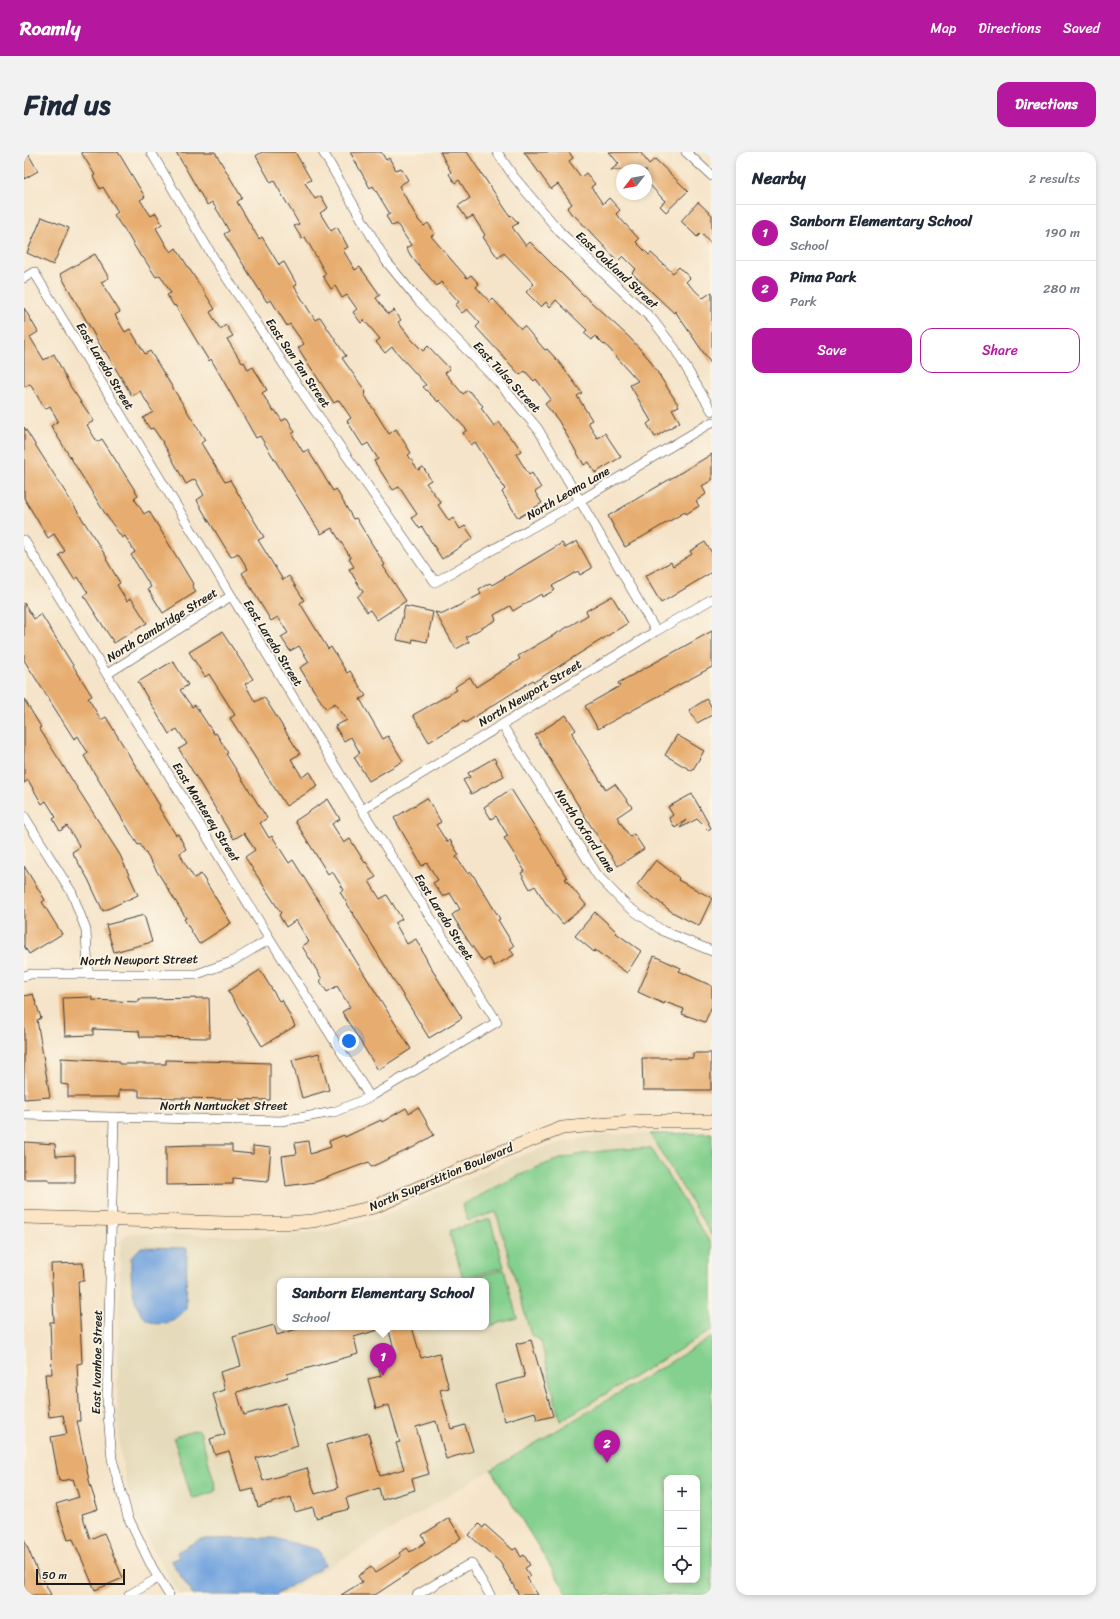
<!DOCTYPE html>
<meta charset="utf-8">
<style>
:root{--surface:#fff;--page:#f2f2f3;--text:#1f2937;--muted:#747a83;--line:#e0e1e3;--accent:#b5179e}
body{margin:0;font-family:Sriracha,sans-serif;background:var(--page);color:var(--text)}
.controls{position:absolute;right:12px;bottom:12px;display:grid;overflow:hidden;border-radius:8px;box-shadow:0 2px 6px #0003}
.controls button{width:36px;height:36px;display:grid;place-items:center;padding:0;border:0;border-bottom:1px solid var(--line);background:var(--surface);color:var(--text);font:20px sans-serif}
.compass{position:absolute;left:592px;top:12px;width:36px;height:36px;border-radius:50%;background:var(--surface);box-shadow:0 2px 6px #0003;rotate:239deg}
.scale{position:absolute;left:12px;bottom:10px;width:89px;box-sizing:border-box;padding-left:4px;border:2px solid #1c1c1c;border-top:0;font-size:11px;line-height:14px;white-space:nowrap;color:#1c1c1c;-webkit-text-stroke:3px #fcf5e5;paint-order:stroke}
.you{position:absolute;left:325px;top:889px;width:14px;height:14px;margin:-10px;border:3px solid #fff;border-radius:50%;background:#1a73e8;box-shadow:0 0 0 6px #1a73e833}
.badge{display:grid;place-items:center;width:26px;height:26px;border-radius:50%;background:var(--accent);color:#fff;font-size:13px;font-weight:700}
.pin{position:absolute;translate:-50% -33px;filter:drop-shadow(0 1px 2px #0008)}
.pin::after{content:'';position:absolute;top:21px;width:14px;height:12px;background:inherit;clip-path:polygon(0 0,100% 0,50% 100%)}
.popup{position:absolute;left:253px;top:1126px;width:212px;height:52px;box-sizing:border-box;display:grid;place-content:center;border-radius:8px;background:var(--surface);filter:drop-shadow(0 1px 3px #0005);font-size:13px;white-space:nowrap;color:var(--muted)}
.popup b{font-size:15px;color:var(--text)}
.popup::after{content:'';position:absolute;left:50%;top:100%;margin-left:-8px;border:8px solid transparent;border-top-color:var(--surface)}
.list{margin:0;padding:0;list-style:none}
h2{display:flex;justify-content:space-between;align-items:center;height:52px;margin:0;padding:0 16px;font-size:17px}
h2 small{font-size:13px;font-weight:400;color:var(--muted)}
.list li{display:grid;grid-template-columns:26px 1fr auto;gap:12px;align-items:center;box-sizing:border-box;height:56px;padding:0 16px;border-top:1px solid var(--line)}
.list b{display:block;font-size:15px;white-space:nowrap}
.list p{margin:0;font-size:13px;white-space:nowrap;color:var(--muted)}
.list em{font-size:13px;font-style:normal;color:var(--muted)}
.actions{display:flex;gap:8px;padding:12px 16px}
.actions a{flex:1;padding:9px 0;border:1px solid var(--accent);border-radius:12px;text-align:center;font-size:14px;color:var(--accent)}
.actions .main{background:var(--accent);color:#fff}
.icon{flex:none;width:22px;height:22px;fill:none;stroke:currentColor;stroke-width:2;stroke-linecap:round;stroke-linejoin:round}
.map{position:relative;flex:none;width:688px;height:1443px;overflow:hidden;border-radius:12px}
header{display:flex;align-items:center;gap:24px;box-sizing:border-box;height:56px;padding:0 20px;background:var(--accent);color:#fff}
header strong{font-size:19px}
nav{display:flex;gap:22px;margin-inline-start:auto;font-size:14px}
.intro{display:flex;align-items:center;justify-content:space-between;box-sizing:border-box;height:96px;padding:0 24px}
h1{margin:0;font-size:28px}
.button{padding:10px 18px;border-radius:12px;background:var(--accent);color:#fff;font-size:14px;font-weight:700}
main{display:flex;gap:24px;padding:0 24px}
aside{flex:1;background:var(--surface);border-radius:12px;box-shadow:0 2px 6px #0003}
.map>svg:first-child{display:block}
</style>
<header>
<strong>Roamly</strong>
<nav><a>Map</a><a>Directions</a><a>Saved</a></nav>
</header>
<div class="intro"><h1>Find us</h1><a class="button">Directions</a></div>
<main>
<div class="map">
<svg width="688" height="1443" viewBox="0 0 688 1443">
<rect width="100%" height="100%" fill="#fcf5e5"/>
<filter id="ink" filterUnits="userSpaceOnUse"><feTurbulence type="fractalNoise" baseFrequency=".025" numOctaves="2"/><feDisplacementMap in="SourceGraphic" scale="8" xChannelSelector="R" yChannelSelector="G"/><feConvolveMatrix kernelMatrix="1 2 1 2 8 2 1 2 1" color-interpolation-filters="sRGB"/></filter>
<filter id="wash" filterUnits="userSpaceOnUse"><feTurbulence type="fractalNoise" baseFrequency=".012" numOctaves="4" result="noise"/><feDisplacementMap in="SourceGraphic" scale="16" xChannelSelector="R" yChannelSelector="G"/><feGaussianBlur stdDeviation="0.9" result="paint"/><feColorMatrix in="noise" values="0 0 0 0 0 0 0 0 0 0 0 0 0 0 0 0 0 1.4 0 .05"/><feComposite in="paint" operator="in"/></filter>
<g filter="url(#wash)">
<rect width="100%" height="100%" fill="#f5e4c9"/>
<path fill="#e5daba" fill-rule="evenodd" d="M586 982H626L688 1084V1185L259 1443H156L128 1396 114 1366 105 1342 96 1298 93 1262 96 1097 98 1087 101 1083 106 1081 234 1085 306 1078 351 1067 490 1006 518 996 555 987ZM256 1129H462V1175H256Z"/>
<path fill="#84d08e" stroke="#507655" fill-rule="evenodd" d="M688 981V1084L626 982Z
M627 996 688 1094V1178L536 1269 517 1189 507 1183 472 1060 444 1069 438 1053C469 1037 500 1019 533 1008 563 999 595 997 627 996Z
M466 1067 480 1115 439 1126 426 1083 427 1078Z
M480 1117 493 1166 462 1175V1129L442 1128Z
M688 1185V1443H544L467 1318ZM643 1326H673V1428H643Z
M173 1278 176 1279 192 1337 191 1340 170 1346 167 1344 150 1287 153 1284Z"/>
<path fill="#74a5df" stroke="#48607e" d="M117 1095 163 1096 162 1157C158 1161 153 1167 148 1169 109 1185 106 1129 107 1106Z
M250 1386 295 1398 301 1413 252 1443H169L147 1409 155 1406 153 1400 176 1387Z"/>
<g id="blocks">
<path fill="#e7ad6f" d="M0 0H3L14 19 0 27Z
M57 0H94L121 45 116 48 127 64 132 61 138 72 132 76 143 95 147 100 152 96 191 157 186 160 196 177 202 173 209 184 203 187 218 211 220 210 224 218 229 215 237 228 243 238 238 241 249 259 251 258 258 269 263 266 271 280 268 282 279 300 284 298 309 339 312 337 329 367 332 366 361 413 359 414 382 449 353 468 346 458 343 460 333 445 339 440 325 417 330 415 325 407 327 406 308 376 297 382 236 284 232 286 187 207 185 209 151 153 150 154 143 143 147 141 136 123 132 125 119 105H117L99 75H98L90 63 94 60 79 35 76 37 69 24 71 23Z
M152 0H191L218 46 213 50 235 87 238 85 255 113 260 110 273 133 270 134 291 168 296 165 322 204 318 206 342 240 340 242 365 282 372 277 387 301 384 303 394 318 399 315 407 328 402 331 417 351 414 353 425 369 429 366 436 377 441 374 449 386 418 407 398 375 396 377 388 366 393 362 375 335 369 338 350 309 354 307 344 291 339 294 323 269 327 266 315 248 310 251 274 196 280 192 266 172 263 174 247 148 243 150 200 82 205 79 195 61 188 50 183 53Z
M238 0H271L287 28 281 31 291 47 297 44 304 56 296 61 307 79 313 75 324 95 319 98 331 118 336 115 356 143 352 146 364 162 370 158 377 168 374 170 388 188 399 199 404 194 426 217 421 221 439 242 444 238 459 254 457 256 470 274 475 270 488 288H490L497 299 492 302 505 323 508 321 517 336 511 340 518 351 494 366 478 340 481 337 466 313 451 290 447 293 439 281 443 278 415 248 414 250 399 235 402 233 368 195 361 201 352 190 356 187 340 168 337 171 329 160 333 157 323 143 318 146 311 134 307 137 299 124 302 122 281 85 278 87 270 74 275 72 250 29 247 31 232 4Z
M326 0H357L362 8 365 6 372 18 377 16 384 28 375 34 395 69 400 74 404 71 411 82 407 84 443 126 447 123 455 132 452 135 466 150 469 147 497 177 500 174 521 198 523 197 534 209 558 241 553 244 568 268 564 270 573 286 581 281 597 305 571 321 565 310 560 313 534 268 521 252 527 247 512 227 510 229 501 219 496 223 452 175 456 171 443 157 438 161 431 153 435 150 417 130 413 134 389 107 382 96 387 93 373 72 368 74 362 64 366 62 349 34 346 36Z
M416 0H443L486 64 487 63 494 71 488 75 502 94 506 90 555 139 606 186 625 207 655 254 648 257 656 270 631 285 623 272 627 269 606 233 614 229 581 192 580 193 571 184 568 188 560 181 563 178 532 148 526 155 522 150 517 155 502 140 510 132 480 101 474 106 459 85 461 83 449 64 443 67 434 54 446 46 435 28 431 31 425 22 427 20Z
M500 0H545L549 6 545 9 557 25 562 21 571 32 567 35 579 52 585 46 596 58 592 62 615 87 612 90 625 103 627 101 649 121 655 115 666 126 662 130 679 146 688 140V213L651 159 650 161 608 121 612 117 599 104 594 109 550 63 549 64 543 56 548 52 534 32 527 37Z
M585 0H616L625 12 631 7 664 39 642 60 636 54 641 49 622 29V18H587L595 12Z
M674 50 688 63V93L677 81 673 85 657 69Z
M18 65 45 76 29 113 3 101Z
M71 102 85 126 77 130 96 160 91 163 101 180 106 177 121 202 126 199 181 288 177 291 201 330 206 328 240 385 234 388 259 428 265 424 280 448 276 451 304 497 307 495 323 521 326 519 342 544 336 547 359 587 364 584 379 609 345 629 330 605 336 601 327 585 320 589 311 574 323 568 311 551 302 557 287 534 276 516 285 510 275 494 266 499 257 485 264 481 254 465 247 469 218 421 224 417 214 401 207 405 177 356 173 348 180 343 171 327 162 332 138 289 129 276 126 277 119 266 129 260 116 239 108 244 81 199 80 200 36 122Z
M0 156 14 180 6 185 20 208 30 202 46 234 70 269 63 273 73 290 78 287 114 343 110 346 120 362 125 359 169 432 168 433 172 440 139 461 124 437 127 435 107 403 111 400 101 384 98 386 82 363 27 274 34 269 26 254 21 257 6 232 0 235Z
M0 275 83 406 82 407 96 431 93 433 103 449 107 446 123 471 90 491 60 444 64 441 54 425 50 427 35 403 41 399 30 382 24 386 0 346Z
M688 302V328L678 334 682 342 672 349 675 354 662 362 661 360 601 395 584 364Z
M553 389 568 416 556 423 554 419 528 434 531 438 518 445 517 442 489 459 486 454 470 463 472 468 442 485 445 490 432 497 411 460 419 462 457 442 455 437 466 431 468 433 538 391 541 396Z
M681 390 688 401V420L637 451 621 424 647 410 649 414 668 402 666 399Z
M588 444 604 471 510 530 509 528 441 571 440 569 405 590 389 563 433 538 431 535 446 525 452 535 496 507 494 504 564 463 562 459Z
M0 451 10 467 17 462 68 544 64 546 77 568 82 565 128 641 136 654 135 656 152 683 154 682 162 697 156 701 160 710 170 726 177 722 207 771 175 792 160 767 162 766 116 692 114 693 60 604 64 601 54 584 50 587 0 508Z
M381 454 409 460 403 490 389 487 388 491 373 488Z
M688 479V515L574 577 561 554 596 534 594 531Z
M198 480 229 527 221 532 231 550 240 545 276 602 267 607 278 625 286 620 294 634 262 654 206 566 211 563 185 522 181 525 165 500Z
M149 509 164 533 156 538 168 555 171 553 190 582 192 581 204 601 202 602 243 666 236 671 245 686 248 684 265 711 269 708 387 897 354 918 318 860 326 855 313 834 303 840 296 829 298 827 278 794 285 790 272 768 262 775 255 763 257 761 221 705 231 698 220 681 210 687 155 597 163 592 153 577 145 582 114 530Z
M0 547 17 575 15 576 96 703 114 743 79 759 64 727 48 700 56 695 43 674 36 679 29 667 32 665 22 649 18 652 4 628 0 631Z
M683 547 688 556V563L673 571 665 558Z
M542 563 552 578 548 581 552 590 582 638 591 632 608 655 593 665 606 685 610 682 620 697 594 714 570 679 511 583Z
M653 583 680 599 668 619 641 603Z
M470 606 480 624 447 642 439 628 446 625 444 621Z
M487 637 543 726 541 727 562 753 539 772 523 753 511 734 506 737 497 721 501 719 480 686 484 684 472 664 467 667 460 655Z
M668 642 687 676 684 678 673 667 656 676 662 668 651 676 645 666 649 663 644 655Z
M403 646 417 670 412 673 423 690 426 688 435 703 432 705 444 722 447 720 456 734 476 767 474 768 490 794 486 797 490 803 470 814 465 806 459 810 443 787 428 763 436 757 426 741 419 745 409 731 414 728 403 711 398 714 370 666Z
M304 647 316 667 308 672 320 691 326 687 341 711 342 710 352 725 345 729 356 747 363 743 378 767 371 771 383 792 392 787 407 816 438 866 405 886 316 740 320 738 308 719 304 722 271 669Z
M632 708 655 726 654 728 688 746 675 774 648 760 613 733Z
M0 714 21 748 18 750 38 782 5 802 0 794Z
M571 760 593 780 592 781 617 799 603 821 571 798 570 800 551 784Z
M120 763 128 790 90 800 82 773Z
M630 804 657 816 655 819 688 834V854L681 870 658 862 660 857 641 850 640 852 614 840Z
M236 818 255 849 258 848 271 874 238 894 204 839Z
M9 842 17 866 13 868 26 945 0 947V844Z
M68 845V848L115 850V847L185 846 186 886 116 885 115 879 69 877V883L41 884 39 846Z
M295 901 305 938 278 946 268 908Z
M669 901H687V938H619L618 906H669Z
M37 906 95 909V912H142V908L246 911V948L115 945V938H95V945H44V933L37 932Z
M394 955 410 983 390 995 347 1015 345 1010 291 1030 262 1034 258 1004 273 1002 271 991 284 989 286 1002 307 995 305 989 320 983 321 985 357 968 358 970 382 956 385 961Z
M0 990 31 992 32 1004 51 1003V1030H25V1027H0Z
M171 993H208V1000L229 1002V994L247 996 244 1029 209 1026V1032L142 1033V994Z
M59 1111 60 1129H54L58 1211 53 1212 56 1269H53L66 1333 74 1357 58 1362 66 1387 80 1381 99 1426 71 1438 49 1387 44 1388 32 1352 55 1345 49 1327 35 1329 27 1285 43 1282 39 1263 25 1265 21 1222H28L26 1170H30L27 1112Z
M250 1173 253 1183 280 1175H354V1178L330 1185 334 1202 263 1222 264 1225 213 1240 220 1263 262 1251 274 1294 232 1306 239 1329 283 1316 291 1342 314 1336 302 1293 344 1281 356 1324 380 1317 372 1291 376 1290 365 1253 352 1257 344 1227 357 1224 353 1210 372 1205 364 1175H388L397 1206 415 1201 425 1236 416 1238 427 1277 441 1273 449 1299 422 1307 412 1269 392 1275 405 1322 388 1327 391 1338 358 1348 355 1336 322 1346 325 1357 292 1366 289 1355 271 1360 267 1345 234 1355 229 1337 217 1340 205 1299 191 1303 186 1287 201 1282 189 1242 201 1238 196 1220 217 1214 209 1185Z
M507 1188 529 1264 513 1268 511 1260 481 1269 471 1233 501 1225 492 1192Z
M425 1366 437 1386 351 1443H317L338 1430 334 1424 347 1415 351 1421 377 1404 375 1401 383 1396 386 1400 402 1390 398 1383Z
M455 1372 459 1376 461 1373 489 1398 492 1396 497 1405 500 1403 506 1413 501 1416 506 1424 503 1426 514 1443H495L476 1410 445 1383Z
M0 1387 16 1426 18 1425 27 1443H0Z"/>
</g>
</g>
<g filter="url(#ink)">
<use href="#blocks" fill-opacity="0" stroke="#3d3a36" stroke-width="1"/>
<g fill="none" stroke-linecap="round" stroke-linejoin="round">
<g stroke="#3d3a36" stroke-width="10">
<path id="street" d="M127 0 189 105 282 246 411 430 557 348 688 270
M299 0 362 109 394 148 477 233 514 277 632 479
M473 0 490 25 536 80 628 167 651 197 688 259
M662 0 688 24
M0 126 10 120 338 658 473 870 346 945 310 960 257 969 0 963
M0 388 246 787 346 945
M83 522 207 444
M478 573 574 724 603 754 639 779 688 799
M338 658 632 479 688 447
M0 664 48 741 62 778 64 821
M0 824 7 822H173L207 810 246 787
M90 965 83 1251 88 1307 104 1365 128 1415 145 1443
M105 1443 134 1426
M393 1443 447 1411 466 1443"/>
</g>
<g stroke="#3d3a36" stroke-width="14">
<path id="secondary" d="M0 1065 201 1071H263L289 1069 350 1055 467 1004 538 976 620 969H688"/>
</g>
<use href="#street" stroke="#fff" stroke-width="9"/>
<use href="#secondary" stroke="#fce5c4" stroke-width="13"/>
</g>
</g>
<g text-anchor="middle" stroke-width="3.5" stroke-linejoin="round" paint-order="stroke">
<g font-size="12" fill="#1c1c1c" stroke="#fcf5e5">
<text transform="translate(593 118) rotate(43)" y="4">East Oakland Street</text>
<text transform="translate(274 211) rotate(56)" y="4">East San Tan Street</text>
<text transform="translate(81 214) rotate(59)" y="4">East Laredo Street</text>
<text transform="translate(483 225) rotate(47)" y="4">East Tulsa Street</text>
<text transform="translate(544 341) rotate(-30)" y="4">North Leoma Lane</text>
<text transform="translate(138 473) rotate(-32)" y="4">North Cambridge Street</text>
<text transform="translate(249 491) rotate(58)" y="4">East Laredo Street</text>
<text transform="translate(506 541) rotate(-31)" y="4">North Newport Street</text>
<text transform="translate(182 660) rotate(58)" y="4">East Monterey Street</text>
<text transform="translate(561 679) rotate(56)" y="4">North Oxford Lane</text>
<text transform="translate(420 765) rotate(58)" y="4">East Laredo Street</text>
<text transform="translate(115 808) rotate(-1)" y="4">North Newport Street</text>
<text x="200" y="958">North Nantucket Street</text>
<text transform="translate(417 1025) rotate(-23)" y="4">North Superstition Boulevard</text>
<text transform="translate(73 1210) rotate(-89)" y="4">East Ivanhoe Street</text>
</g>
</g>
</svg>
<div class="controls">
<button>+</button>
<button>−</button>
<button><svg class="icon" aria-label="locate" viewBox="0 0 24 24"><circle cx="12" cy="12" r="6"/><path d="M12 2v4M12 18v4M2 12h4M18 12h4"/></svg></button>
</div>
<svg class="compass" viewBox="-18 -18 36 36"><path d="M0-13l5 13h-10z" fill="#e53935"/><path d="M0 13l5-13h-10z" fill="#747a83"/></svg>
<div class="scale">50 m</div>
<div class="you"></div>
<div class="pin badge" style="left:359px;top:1224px">1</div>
<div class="popup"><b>Sanborn Elementary School</b>School</div>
<div class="pin badge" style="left:583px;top:1311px">2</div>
</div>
<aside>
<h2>Nearby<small>2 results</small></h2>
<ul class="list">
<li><span class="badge">1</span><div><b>Sanborn Elementary School</b><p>School</p></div><em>190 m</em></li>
<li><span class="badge">2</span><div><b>Pima Park</b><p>Park</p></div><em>280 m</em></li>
</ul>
<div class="actions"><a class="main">Save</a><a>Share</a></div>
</aside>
</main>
